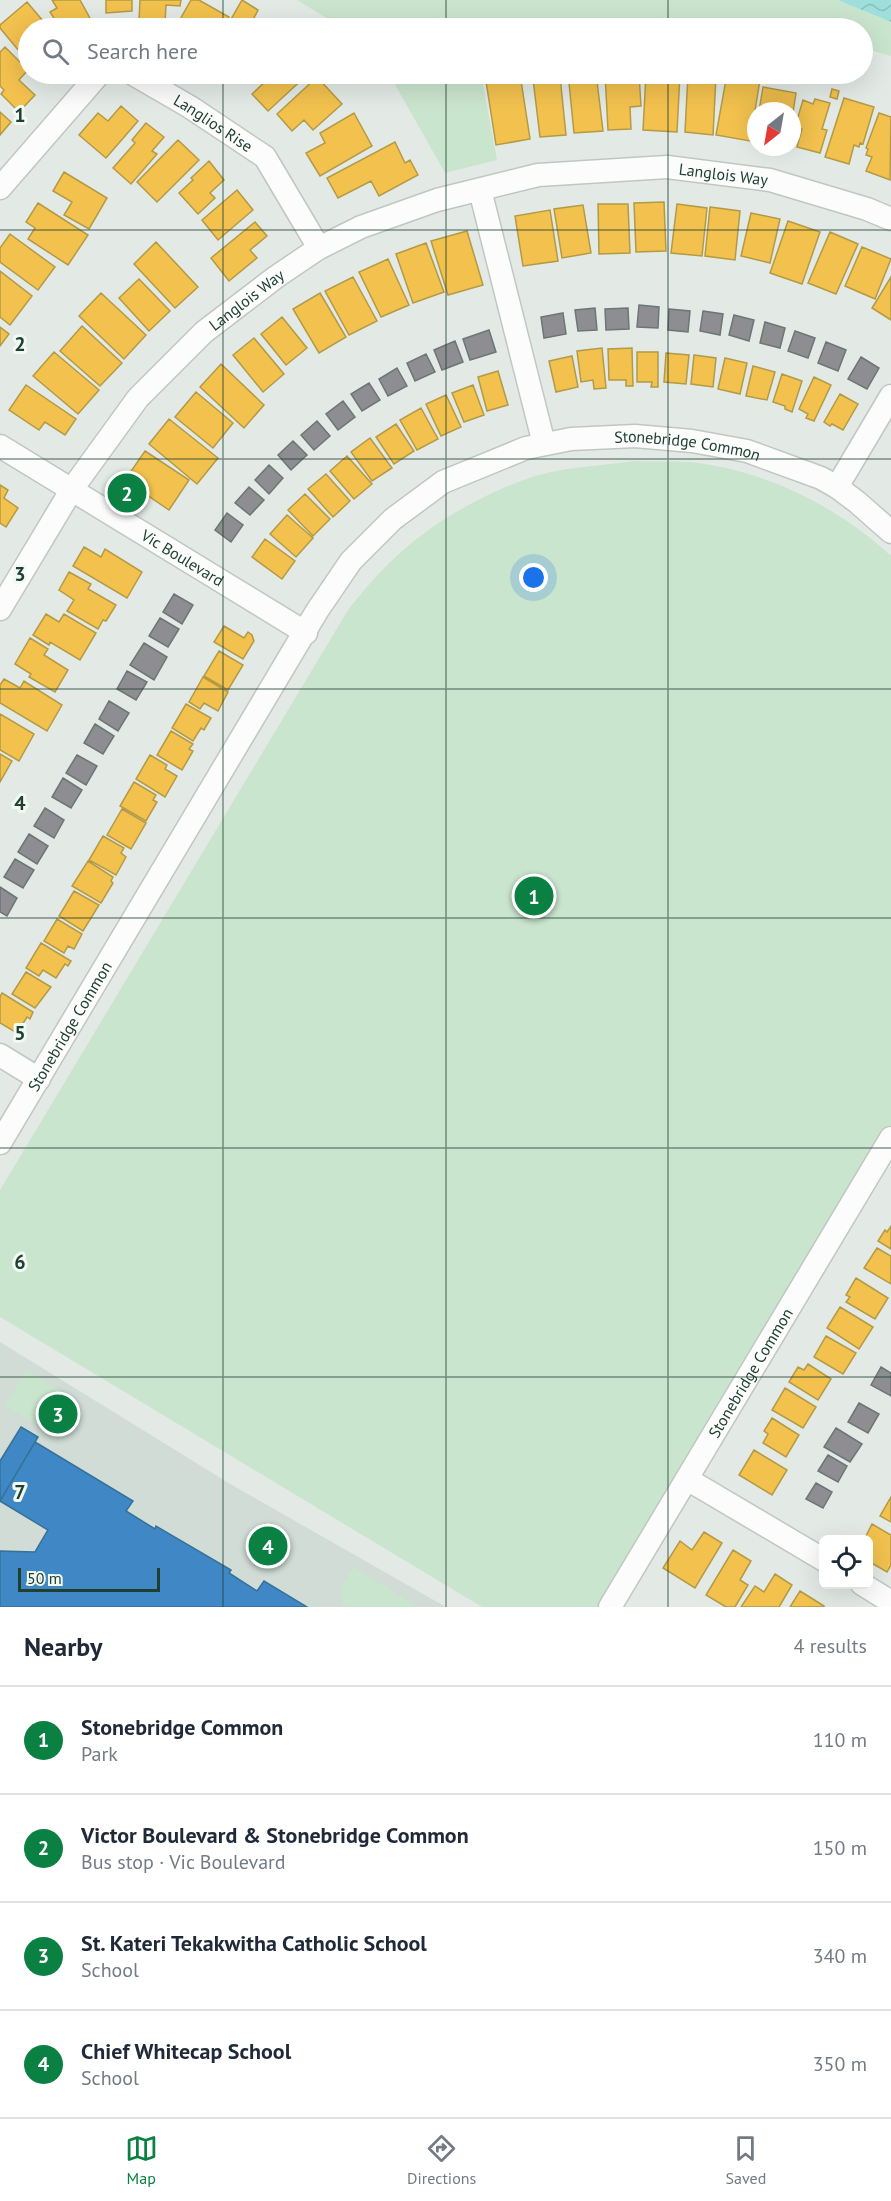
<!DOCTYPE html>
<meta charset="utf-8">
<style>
:root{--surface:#fff;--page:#f2f2f3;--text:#1f2937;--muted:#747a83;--line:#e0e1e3;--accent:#0b8043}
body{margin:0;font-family:"PT Sans",sans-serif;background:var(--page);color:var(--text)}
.controls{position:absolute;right:18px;bottom:18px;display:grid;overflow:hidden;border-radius:9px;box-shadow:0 6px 24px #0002}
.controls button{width:54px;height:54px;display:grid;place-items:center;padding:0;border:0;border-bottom:2px solid var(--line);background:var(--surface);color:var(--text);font:30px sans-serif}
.compass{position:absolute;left:747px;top:102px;width:54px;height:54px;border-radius:50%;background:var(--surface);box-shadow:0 6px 24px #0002;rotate:211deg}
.scale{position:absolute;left:18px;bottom:15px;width:142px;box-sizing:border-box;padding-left:6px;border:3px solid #1f4031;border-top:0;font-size:16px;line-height:21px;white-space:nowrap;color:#1f4031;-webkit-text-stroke:4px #f1f9f4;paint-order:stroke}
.you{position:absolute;left:534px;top:578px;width:21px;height:21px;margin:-15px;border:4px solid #fff;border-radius:50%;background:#1a73e8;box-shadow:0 0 0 9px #1a73e833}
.badge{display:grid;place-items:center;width:39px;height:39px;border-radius:50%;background:var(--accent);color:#fff;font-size:20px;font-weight:700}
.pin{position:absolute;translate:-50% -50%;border:3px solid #fff;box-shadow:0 2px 6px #0006}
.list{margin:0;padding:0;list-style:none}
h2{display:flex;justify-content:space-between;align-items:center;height:78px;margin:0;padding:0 24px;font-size:26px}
h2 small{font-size:20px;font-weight:400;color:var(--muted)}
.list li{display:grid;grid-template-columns:39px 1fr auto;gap:18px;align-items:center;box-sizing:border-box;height:108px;padding:0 24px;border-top:2px solid var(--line)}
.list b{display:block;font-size:22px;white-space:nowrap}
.list p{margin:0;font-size:20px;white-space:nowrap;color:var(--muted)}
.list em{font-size:20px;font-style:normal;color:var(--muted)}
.icon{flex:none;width:33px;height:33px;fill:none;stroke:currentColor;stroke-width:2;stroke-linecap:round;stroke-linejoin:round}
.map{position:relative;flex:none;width:891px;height:1607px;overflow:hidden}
.search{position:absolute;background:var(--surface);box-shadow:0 6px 24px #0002;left:18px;right:18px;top:18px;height:66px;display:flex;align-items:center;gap:15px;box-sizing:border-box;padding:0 21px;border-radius:33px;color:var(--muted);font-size:22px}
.sheet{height:510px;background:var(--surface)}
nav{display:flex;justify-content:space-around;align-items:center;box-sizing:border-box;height:84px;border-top:2px solid var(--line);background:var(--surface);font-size:16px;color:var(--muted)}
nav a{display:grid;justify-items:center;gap:3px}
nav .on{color:var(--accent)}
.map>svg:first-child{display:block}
</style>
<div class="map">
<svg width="891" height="1607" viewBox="0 0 891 1607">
<defs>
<pattern id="water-waves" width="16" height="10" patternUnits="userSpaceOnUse" patternTransform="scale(1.5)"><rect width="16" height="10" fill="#9ededb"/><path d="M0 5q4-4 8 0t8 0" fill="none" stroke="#88c0bc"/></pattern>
</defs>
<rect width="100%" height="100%" fill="#e3eae6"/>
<path fill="#d0dcd5" d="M0 1342 232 1485 446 1607H0Z"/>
<path fill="#cae5ce" d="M297 0H838L891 22V56L863 48 862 28H781L730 20 655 18 501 28H343Z
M389 74H481L497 160 445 173Z
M634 461C652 462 671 461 689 462 763 469 837 506 891 556V1127L600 1607H482L0 1317V1190L348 610C390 556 429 523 492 493 512 484 534 475 556 471 582 466 608 465 634 461Z
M26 1370 73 1398C49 1437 38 1425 5 1406Z
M353 1567 416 1605 415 1607H344C336 1591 345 1581 353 1567Z"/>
<path fill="url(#water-waves)" d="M838 0H891V22Z"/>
<path fill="#f2c14e" stroke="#b39a45" stroke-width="1.5" d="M52 0H80L91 20 75 28H60L50 12 57 8Z
M106 0H132V11L106 13Z
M140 0H181L180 6 166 5 165 23 139 21Z
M191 0H199L229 17 222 28H188L178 23Z
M242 0 258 10 253 20 268 28H226Z
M27 2 49 28H28V53L24 57 0 28V25Z
M5 47 28 70 19 80 35 95 19 112 1 94 4 90 0 86V52Z
M264 74H308L268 111 252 94 269 78Z
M495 74H520L530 139 496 145 485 75Z
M605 74H639L641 106 630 107 631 129 608 130Z
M646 74H680L677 132 643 130Z
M688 74 716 76 713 135 685 132Z
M727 74 760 80 750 141 716 135Z
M560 76 566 135 540 137 533 79Z
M317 77 342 104 313 130 304 120 292 131 277 114Z
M597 81 603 131 574 133 569 83Z
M763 87 796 93 792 119V111H759Z
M832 89 839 91 837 99 830 97Z
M844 98 874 107 863 144 860 143 859 147 854 145 849 164 825 157Z
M815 99 830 103 822 129 827 130 820 153 797 147 802 129 795 127 803 100 813 104Z
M121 106 138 121 106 158 79 135 98 113 108 121Z
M0 112 11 122 0 135Z
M354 113 372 146 320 176 306 153 325 143 320 133Z
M879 113 891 117 890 180 866 171 872 157 866 155 868 149 866 148Z
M146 123 164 137 152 151 157 154 131 184 113 168 135 143 132 140Z
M178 140 199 160 157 202 137 182Z
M395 142 405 163 410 160 418 175 379 196 371 181 338 198 327 178Z
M209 161 224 180 210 193 215 198 198 214 179 193 193 180 191 178Z
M64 172 107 198 89 229 64 215 72 202 53 191Z
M237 190 253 210 218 240 202 220Z
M664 202 666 251 636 252 634 203Z
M38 203 88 235 68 265 28 239 35 228 26 222Z
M598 204H628L630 253 599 254Z
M677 204 707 208 702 256 671 253Z
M583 205 591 253 562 258 554 209Z
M710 207 740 211 735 260 705 256Z
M550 210 558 261 523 266 515 216Z
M751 213 780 219 770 263 741 256Z
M788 221 820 232 802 284 770 273Z
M255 222 267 236 250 250 257 258 229 281 211 258Z
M467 231 483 285 448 295 431 241Z
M830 232 858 244 836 294 808 283Z
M10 234 55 267 38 290 0 262V248Z
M156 242 198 287 175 308 134 264Z
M426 243 444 292 413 303 396 254Z
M862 247 891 259 875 299 845 286Z
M388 259 409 305 381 317 359 272Z
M0 271 32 296 10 325 0 317Z
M353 277 377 321 349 335 325 291Z
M891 277V320L872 308Z
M139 279 170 311 149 331 119 298Z
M101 293 146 335 124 359 79 316Z
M320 293 346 337 319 353 293 309Z
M282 317 307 348 286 365 261 334Z
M82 326 122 363 100 386 60 351Z
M0 327 9 334 0 346Z
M254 338 284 374 263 392 233 355Z
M602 348 606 388 594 389 593 380 581 382 577 351Z
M632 348 633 386H626V380H609L608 349Z
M54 352 99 390 78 414 33 376Z
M637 352H658V387H651L652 382H637Z
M666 353 689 355 686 384 664 382Z
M694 355 716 358 713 387 691 384Z
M572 356 578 387 556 392 549 361Z
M725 358 747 363 740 394 718 389Z
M221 364 264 405 244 428 200 387Z
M753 366 775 372 767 400 746 396Z
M498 371 508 405 487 411 478 377Z
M782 374 802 381 792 412 785 409V406L773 402Z
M814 377 831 385 814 421 806 418 808 414 799 409Z
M26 385 76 419 65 435 45 422 39 430 9 410Z
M473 385 484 415 464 422 452 393Z
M196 392 233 423 213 448 175 417Z
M840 394 858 404 843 430 832 424 830 426 824 422Z
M446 395 461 427 441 436 426 404Z
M421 408 438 439 417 450 400 420Z
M169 419 218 458 197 484 149 444Z
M396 424 414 451 394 464 376 437Z
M370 438 392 468 372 481 351 452Z
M145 451 189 480 169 510 125 480Z
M347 456 372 484 354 499 330 471Z
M326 474 350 501 333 517 308 489Z
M0 485 8 490 4 498 18 508 6 527 0 523Z
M305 494 330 519 313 536 288 510Z
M287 515 313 538 296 557 270 534Z
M265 539 295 561 282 579 252 557Z
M84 547 101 557 105 549 142 572 127 598 73 566Z
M69 572 91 584 88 589 116 605 106 621 103 620 98 629 67 611 74 600 59 590Z
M46 614 59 622 64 614 96 633 80 660 50 642 49 645 33 635Z
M224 626 244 638 248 632 252 635 254 641 243 659 214 642Z
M30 638 48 649 44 655 68 670 55 692 29 677 31 674 15 664Z
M219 651 243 665 228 690 204 676Z
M203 677 228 692 218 711 204 703 200 709 189 702Z
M4 679 20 688 24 681 62 705 47 731 0 703V685Z
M186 704 211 718 204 730 201 728 193 741 172 728Z
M0 714 34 734 19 761 0 750Z
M171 731 193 744 189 749 193 751 182 770 157 755Z
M0 754 12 761 0 782Z
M150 755 167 765 165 769 177 776 165 797 136 779Z
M134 782 156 795 153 800 157 802 146 821 120 806Z
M122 809 146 823 131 849 107 835Z
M103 836 124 848 121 853 126 857 116 875 89 860Z
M88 861 113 877 111 881 113 883 101 903 72 886Z
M74 891 99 905 83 931 59 916Z
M57 919 82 934 74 949 68 946 64 953 44 941Z
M41 943 71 961 68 966 65 964 56 978 43 970 39 976 26 968Z
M26 972 51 987 35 1008 12 994Z
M2 993 33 1012 30 1019 27 1017 17 1033 0 1023V997Z
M891 1226V1249L878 1241 885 1230 887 1232Z
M877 1248 891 1256V1284L864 1268Z
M856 1278 888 1298 875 1319 846 1302 850 1297 846 1295Z
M840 1307 873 1327 859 1349 827 1328Z
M826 1336 856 1353 843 1374 814 1357Z
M808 1364 831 1379 818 1400 789 1382 798 1367 804 1370Z
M785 1388 816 1407 803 1428 772 1410Z
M772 1418 799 1435 786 1457 763 1443 768 1434 764 1431Z
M754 1450 787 1470 772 1495 739 1475Z
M891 1497V1522L880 1516Z
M872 1524 891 1535V1565L887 1572 868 1561V1540H864Z
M704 1532 722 1543 695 1588 663 1568 680 1541 692 1550Z
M733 1550 751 1561 740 1580 748 1585 735 1607H726L706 1595Z
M775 1574 792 1585 779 1607H741L755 1586 764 1592Z
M800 1591 824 1606V1607H790Z"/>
<path fill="#3f88c5" stroke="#357299" stroke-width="1.5" d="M21 1427 38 1437 0 1501V1461Z
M35 1442 133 1501 126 1511 155 1529 156 1526 231 1570 229 1573 257 1591 264 1581 307 1607H0V1551L35 1552 48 1530 0 1501Z"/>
<path fill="#8d8d92" stroke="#6c7675" stroke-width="1.5" d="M639 305 659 307 658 328 637 327Z
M595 308 597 330 578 331 575 310Z
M628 308 629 329 606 330 605 309Z
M669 309 690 311 688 332 668 330Z
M703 311 723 314 720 335 700 331Z
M563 313 566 334 544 338 541 317Z
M734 315 754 320 749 341 729 335Z
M765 322 785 328 780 348 760 343Z
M489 330 496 352 470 360 463 339Z
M795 331 815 338 808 358 788 351Z
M455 341 463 362 442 370 434 350Z
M826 342 846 350 838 371 818 363Z
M426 354 435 372 415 381 407 363Z
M861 357 879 368 867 389 848 379Z
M397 368 407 386 388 396 379 379Z
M369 383 380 400 362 411 351 394Z
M343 401 355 417 338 430 326 414Z
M317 421 330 436 314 450 301 435Z
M293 441 307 455 291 470 278 455Z
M269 465 283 478 269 494 255 480Z
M249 487 264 500 250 515 235 503Z
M227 513 243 525 231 542 215 530Z
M174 594 193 605 182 624 163 612Z
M160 618 179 629 168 647 149 636Z
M144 643 167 657 154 680 130 665Z
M127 671 147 682 136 700 117 689Z
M109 701 129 713 118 731 99 719Z
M95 724 114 736 103 754 84 743Z
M77 755 97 766 86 785 66 773Z
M63 778 82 790 71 808 52 797Z
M45 808 64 820 54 838 34 826Z
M29 834 48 846 37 864 18 852Z
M15 859 34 870 23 888 4 877Z
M0 887 17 898 7 916 0 912Z
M881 1367 891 1373V1396L871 1385Z
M859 1403 879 1414 868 1433 848 1422Z
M836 1428 862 1444 850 1462 824 1447Z
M828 1455 847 1466 838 1482 818 1471Z
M816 1483 832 1492 823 1508 806 1499Z"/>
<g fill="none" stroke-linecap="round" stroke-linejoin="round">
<g stroke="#c0c7c3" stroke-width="25">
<g id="minor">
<path id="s1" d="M133 74 190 107 265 157 319 248"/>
<path d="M0 188 99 74"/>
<path d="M480 190 544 444"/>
<path id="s2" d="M0 446 306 633"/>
<path d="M837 487 891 396"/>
<path id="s3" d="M0 609 72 489 138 398 204 332 276 277 319 248 361 227 437 200 538 175 667 167 770 180 867 209 891 219"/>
<path d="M0 1055 39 1079"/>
<path id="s4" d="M0 1143 317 611 351 561 393 519 443 482 526 448 571 439 635 436 692 441 747 451 821 478 837 487 857 502 891 532"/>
<path d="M687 1479 824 1560"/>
<path d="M862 1584 891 1602"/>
<path id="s5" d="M610 1607 891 1138"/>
</g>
</g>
<use href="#minor" stroke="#fbfcfb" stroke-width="22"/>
</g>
<path fill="none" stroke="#1f4031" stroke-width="1.5" stroke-opacity="0.55" d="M223 0V28M446 0V28M668 0V28M223 74V1607M446 74V1607M668 74V1607M0 230H891M0 459H891M0 689H891M0 918H891M0 1148H891M0 1377H891"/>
<g text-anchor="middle" stroke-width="6" stroke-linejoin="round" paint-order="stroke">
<g font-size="16" fill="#1f4031" stroke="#f1f9f4">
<text dy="6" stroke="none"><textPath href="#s1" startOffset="94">Langlios Rise</textPath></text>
<text dy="6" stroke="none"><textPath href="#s3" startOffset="906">Langlois Way</textPath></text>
<text dy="6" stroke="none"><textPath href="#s3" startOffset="399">Langlois Way</textPath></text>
<text dy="6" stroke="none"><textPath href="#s4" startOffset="1054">Stonebridge Common</textPath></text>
<text dy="6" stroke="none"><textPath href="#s2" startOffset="214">Vic Boulevard</textPath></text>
<text dy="6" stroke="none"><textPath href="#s4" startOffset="136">Stonebridge Common</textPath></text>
<text dy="6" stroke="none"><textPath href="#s5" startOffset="273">Stonebridge Common</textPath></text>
</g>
</g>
<g font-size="20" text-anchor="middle" font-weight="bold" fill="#1f4031" stroke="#f1f9f4" stroke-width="6" stroke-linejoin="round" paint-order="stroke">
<text x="20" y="122">1</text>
<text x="20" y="351">2</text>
<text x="20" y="581">3</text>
<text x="20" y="810">4</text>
<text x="20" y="1040">5</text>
<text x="20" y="1269">6</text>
<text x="20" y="1499">7</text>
</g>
</svg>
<div class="controls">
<button><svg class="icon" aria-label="locate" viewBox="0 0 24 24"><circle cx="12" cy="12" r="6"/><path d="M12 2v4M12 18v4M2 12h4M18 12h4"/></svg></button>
</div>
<svg class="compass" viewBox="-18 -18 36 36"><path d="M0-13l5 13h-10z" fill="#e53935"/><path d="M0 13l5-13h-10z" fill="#747a83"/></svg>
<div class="scale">50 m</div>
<div class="you"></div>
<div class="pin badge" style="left:534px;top:896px">1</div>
<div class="pin badge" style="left:127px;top:493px">2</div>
<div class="pin badge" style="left:58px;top:1414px">3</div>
<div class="pin badge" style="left:268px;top:1546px">4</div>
<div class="search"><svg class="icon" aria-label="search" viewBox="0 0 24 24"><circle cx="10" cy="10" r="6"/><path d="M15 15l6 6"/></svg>Search here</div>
</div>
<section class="sheet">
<h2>Nearby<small>4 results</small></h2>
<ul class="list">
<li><span class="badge">1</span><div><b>Stonebridge Common</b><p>Park</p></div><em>110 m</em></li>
<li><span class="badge">2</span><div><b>Victor Boulevard &amp; Stonebridge Common</b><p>Bus stop · Vic Boulevard</p></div><em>150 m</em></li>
<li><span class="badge">3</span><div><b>St. Kateri Tekakwitha Catholic School</b><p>School</p></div><em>340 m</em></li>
<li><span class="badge">4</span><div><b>Chief Whitecap School</b><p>School</p></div><em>350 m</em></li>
</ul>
</section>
<nav>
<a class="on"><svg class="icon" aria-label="map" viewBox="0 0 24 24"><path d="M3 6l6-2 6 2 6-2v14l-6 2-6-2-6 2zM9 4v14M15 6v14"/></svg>Map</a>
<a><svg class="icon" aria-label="directions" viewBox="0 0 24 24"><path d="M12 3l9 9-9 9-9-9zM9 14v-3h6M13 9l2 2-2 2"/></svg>Directions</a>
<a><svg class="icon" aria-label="saved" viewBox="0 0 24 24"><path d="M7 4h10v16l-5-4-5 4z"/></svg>Saved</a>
</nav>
